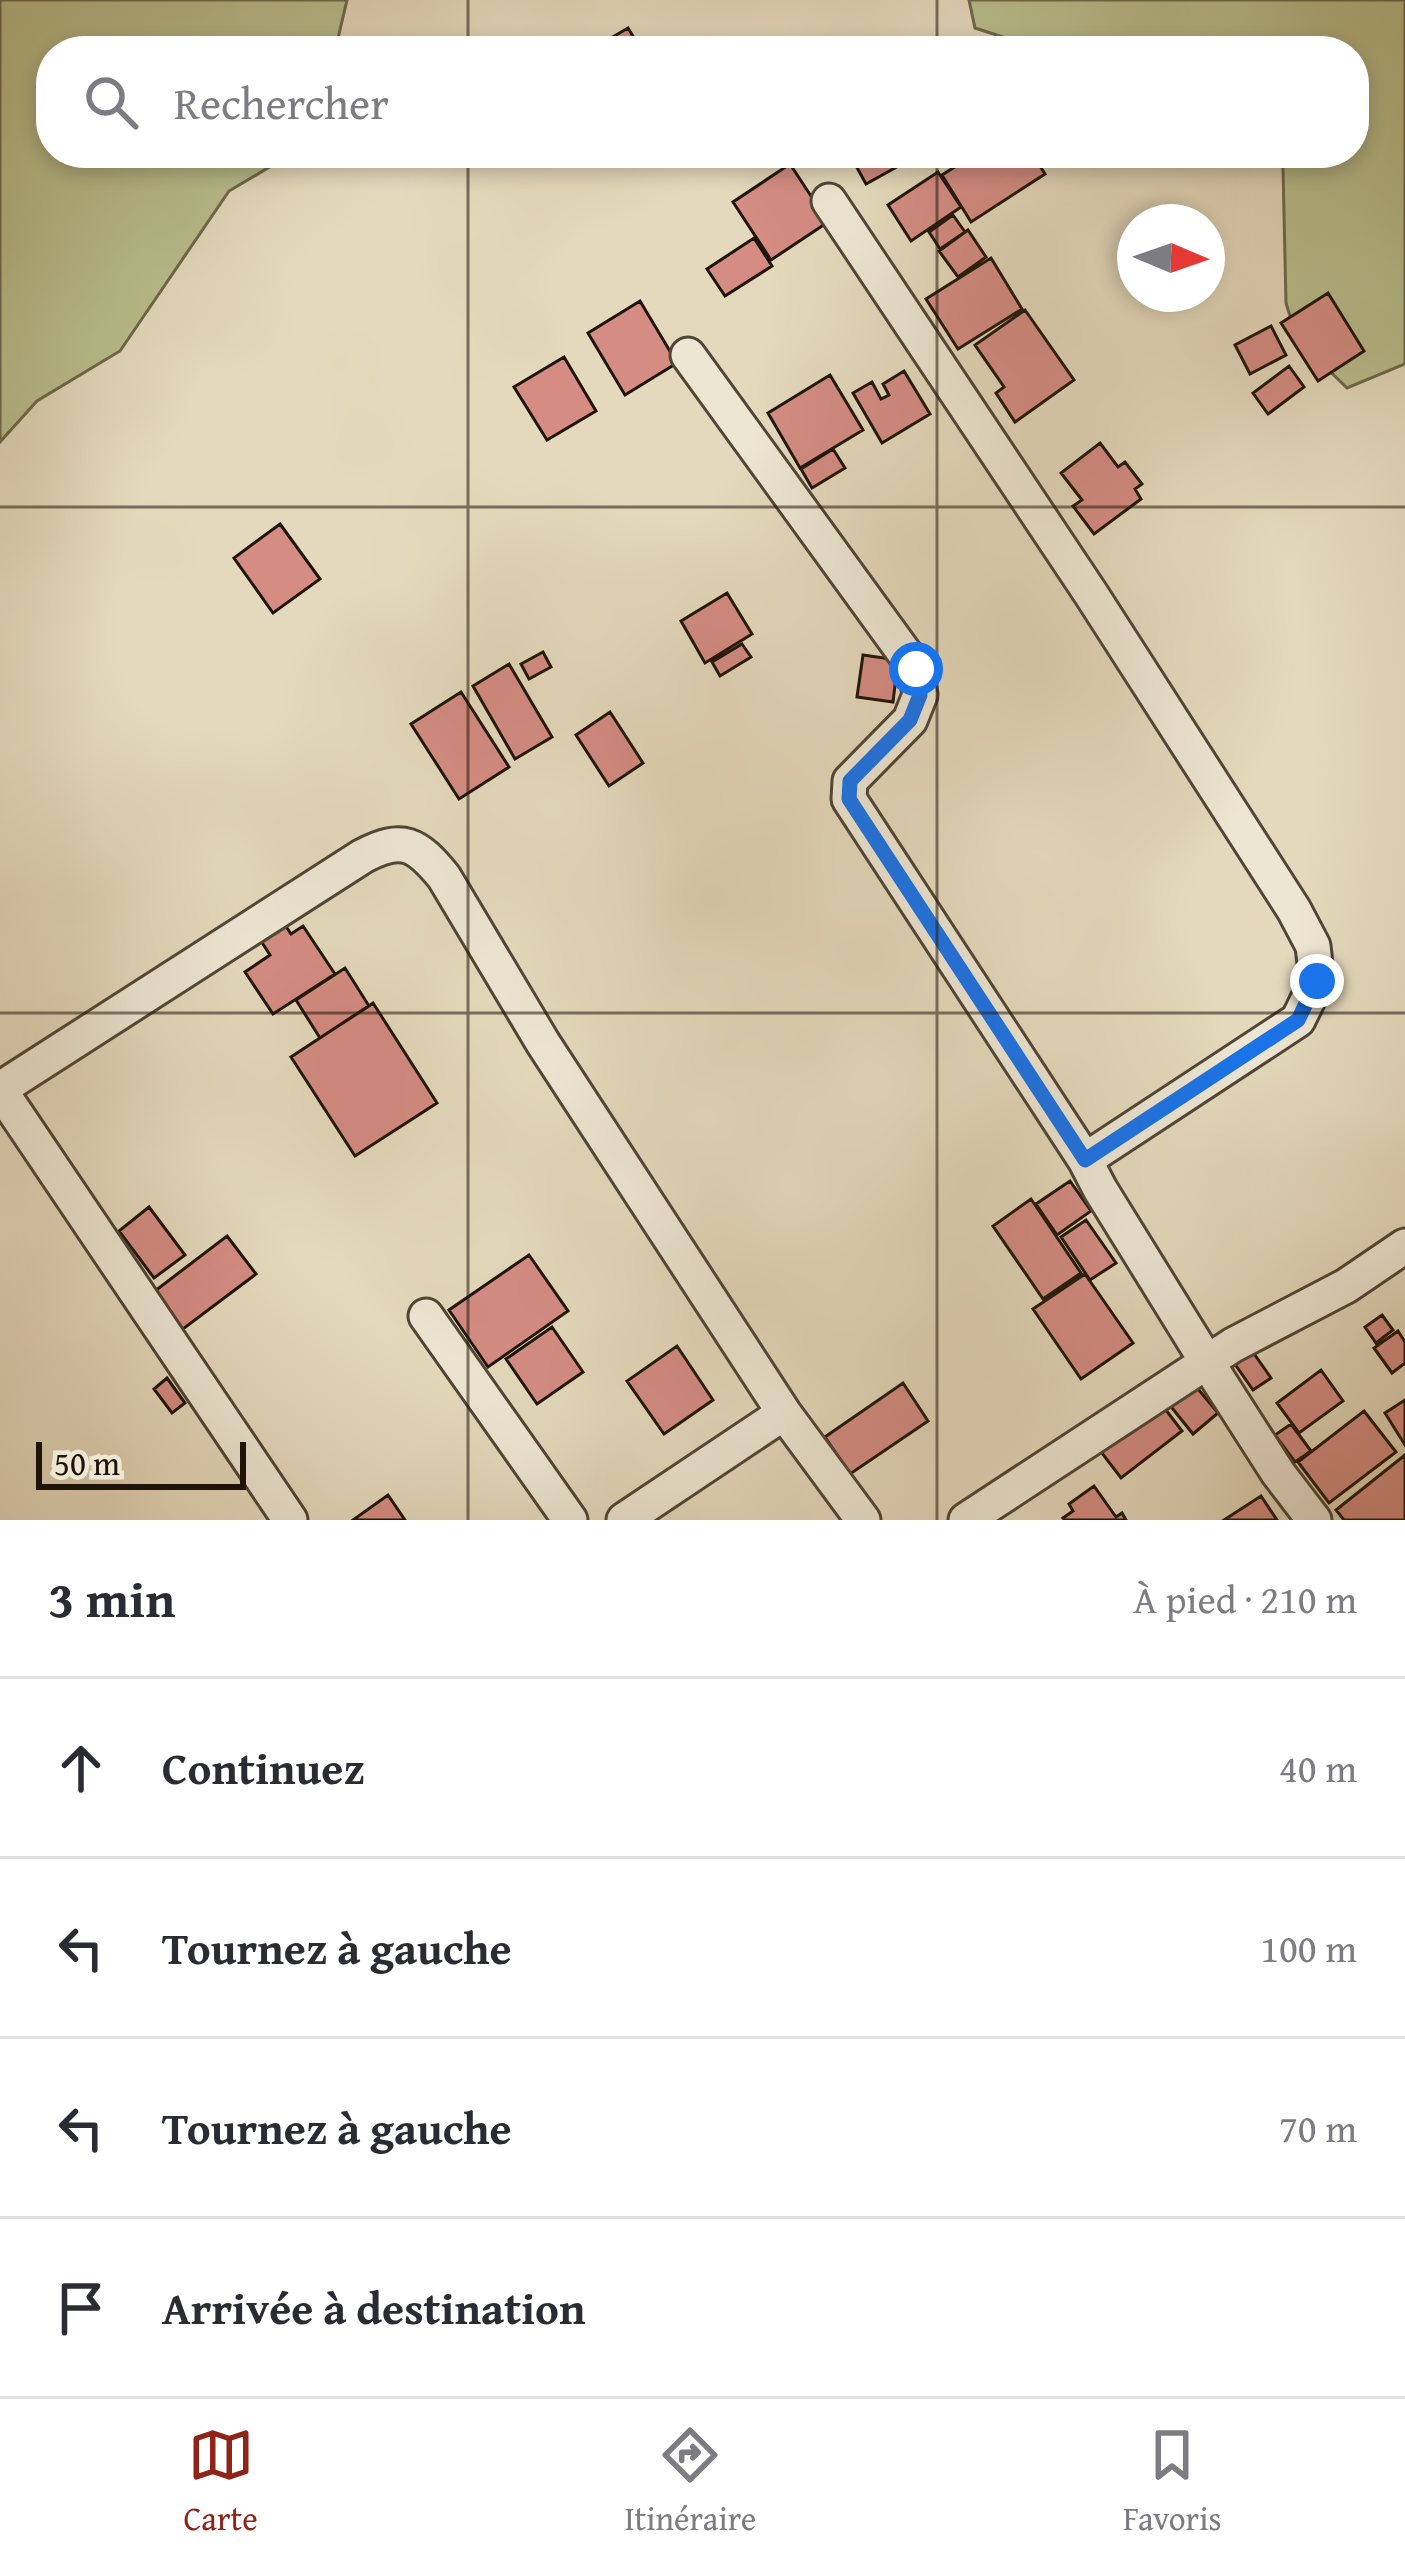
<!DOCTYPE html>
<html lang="fr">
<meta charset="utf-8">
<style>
:root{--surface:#fff;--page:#f2f2f3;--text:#2b2b33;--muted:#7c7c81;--line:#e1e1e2;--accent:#8f2418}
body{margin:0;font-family:"Gentium Book Plus",serif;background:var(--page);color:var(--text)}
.compass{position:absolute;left:1117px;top:204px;width:108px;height:108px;border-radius:50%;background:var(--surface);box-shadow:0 6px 18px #0003;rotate:92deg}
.scale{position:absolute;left:36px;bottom:30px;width:210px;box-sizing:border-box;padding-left:12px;border:6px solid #1e140a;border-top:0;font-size:33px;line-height:42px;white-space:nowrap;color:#1e140a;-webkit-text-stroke:9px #ede6d3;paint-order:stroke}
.stop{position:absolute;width:36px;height:36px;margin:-27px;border:9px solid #1a73e8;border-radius:50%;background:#fff}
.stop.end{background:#1a73e8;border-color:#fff;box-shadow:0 3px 12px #0008}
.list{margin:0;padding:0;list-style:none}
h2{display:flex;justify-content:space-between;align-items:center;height:156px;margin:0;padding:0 48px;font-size:51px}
h2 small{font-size:39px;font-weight:400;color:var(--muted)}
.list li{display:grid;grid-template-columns:78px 1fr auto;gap:36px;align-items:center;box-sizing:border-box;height:180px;padding:0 48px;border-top:3px solid var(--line)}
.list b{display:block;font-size:45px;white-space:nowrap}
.list em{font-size:39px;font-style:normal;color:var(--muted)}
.icon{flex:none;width:66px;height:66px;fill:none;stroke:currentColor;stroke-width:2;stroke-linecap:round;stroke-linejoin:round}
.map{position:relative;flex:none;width:1405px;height:1520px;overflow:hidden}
.search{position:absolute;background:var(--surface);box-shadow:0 6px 18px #0003;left:36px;right:36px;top:36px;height:132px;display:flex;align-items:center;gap:30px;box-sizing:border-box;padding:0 42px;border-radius:48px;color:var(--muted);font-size:45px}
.sheet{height:876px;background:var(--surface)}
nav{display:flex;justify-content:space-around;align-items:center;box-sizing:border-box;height:168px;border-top:3px solid var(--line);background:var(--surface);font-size:33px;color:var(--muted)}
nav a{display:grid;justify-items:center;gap:6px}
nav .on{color:var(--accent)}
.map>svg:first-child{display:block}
</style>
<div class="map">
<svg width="1405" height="1520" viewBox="0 0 1405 1520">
<rect width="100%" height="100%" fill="#e4d9bc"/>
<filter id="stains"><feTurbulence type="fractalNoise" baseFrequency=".00167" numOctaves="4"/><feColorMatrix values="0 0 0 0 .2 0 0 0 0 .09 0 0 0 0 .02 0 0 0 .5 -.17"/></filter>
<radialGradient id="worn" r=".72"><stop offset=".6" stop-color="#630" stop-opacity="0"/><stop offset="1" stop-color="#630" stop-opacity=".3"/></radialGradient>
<path fill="#b9be8d" stroke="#6c694c" stroke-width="3" d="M0 0H347L335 51H51V153H293L229 191 120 351 37 401 0 442Z
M969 0H1405V364L1347 388 1297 339 1286 303 1283 168 1273 153H1354V51H1046L975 28Z"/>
<path fill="#d48c83" stroke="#1e140a" stroke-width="3" d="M628 28 642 51H589Z
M849 153H907L911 159 866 184Z
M977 153H1032L1045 174 971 222 942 175Z
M790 164 828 222 771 260 733 202Z
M938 172 961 207 911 241 888 205Z
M953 215 965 232 940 249 929 232Z
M968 230 986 257 958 277 939 251Z
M754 238 772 266 725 296 707 269Z
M991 258 1022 309 958 349 926 299Z
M1328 293 1364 351 1318 381 1281 323Z
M640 301 677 363 625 395 588 333Z
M1025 310 1074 380 1015 422 996 393 1004 387 975 345Z
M1271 326 1286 355 1250 374 1235 345Z
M564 357 596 411 547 440 514 387Z
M1289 366 1304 387 1268 414 1253 393Z
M904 371 930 414 882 443 853 393 872 382 881 399 889 395 883 384Z
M830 375 863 430 800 468 768 413Z
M1100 443 1118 467 1125 462 1142 484 1135 489 1141 499 1094 534 1073 506 1082 500 1061 473Z
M833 449 845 468 812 488 801 469Z
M280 524 320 579 273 613 234 558Z
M727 593 752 634 705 663 681 621Z
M742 644 751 657 720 676 712 662Z
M543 652 551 667 529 679 521 664Z
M863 655 898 660 893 702 857 697Z
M509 664 552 737 515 759 473 686Z
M461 692 509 767 459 799 411 724Z
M610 712 643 763 609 786 576 735Z
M285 925 291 934 303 926 335 974 273 1014 245 972 270 955 261 941Z
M345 968 369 1006 320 1038 296 1000Z
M373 1003 437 1103 355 1156 291 1057Z
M1070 1181 1091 1211 1057 1235 1036 1204Z
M1031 1199 1081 1273 1043 1299 993 1226Z
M149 1207 185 1255 154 1278 119 1231Z
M1086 1220 1116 1263 1090 1280 1061 1237Z
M227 1236 256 1274 179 1332 151 1294Z
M529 1255 568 1311 488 1367 449 1310Z
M1085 1274 1133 1343 1081 1379 1033 1309Z
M1382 1315 1393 1330 1376 1343 1365 1327Z
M552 1327 583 1372 537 1404 506 1359Z
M1398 1331 1405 1342V1363L1392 1373 1374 1348Z
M677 1346 713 1400 664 1434 627 1381Z
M1250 1348 1271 1378 1253 1390 1232 1360Z
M1321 1370 1343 1401 1299 1433 1277 1403Z
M167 1378 185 1403 172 1413 154 1389Z
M1189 1378 1218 1413 1193 1434 1164 1398Z
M903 1383 928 1421 850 1474 825 1437Z
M1156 1397 1182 1431 1121 1478 1095 1444Z
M1405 1400V1445L1385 1413Z
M1364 1411 1396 1452 1329 1503 1298 1462Z
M1291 1424 1311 1451 1295 1462 1275 1435Z
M1405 1455V1520H1344L1336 1510Z
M1094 1486 1116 1517 1122 1513 1126 1520H1065L1063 1518 1073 1511 1069 1504Z
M388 1495 405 1520H353Z
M1261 1496 1277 1520H1224Z"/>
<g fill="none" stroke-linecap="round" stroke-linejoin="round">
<g stroke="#504536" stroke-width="39">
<path id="street" d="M829 201 1091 594 1294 910 1313 946 1317 981 1298 1020 1085 1160
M688 355 916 669 920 695 910 720 850 781 849 799 1085 1160 1100 1189 1207 1362 966 1520
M0 1089 363 856C403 835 417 844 444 877L543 1043 784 1413 863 1520
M0 1090 290 1520
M426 1316 570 1520
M624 1520 784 1413
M1314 1520 1278 1473 1207 1362 1233 1345 1346 1286 1405 1246"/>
</g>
<use href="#street" stroke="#ede6d3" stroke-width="33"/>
</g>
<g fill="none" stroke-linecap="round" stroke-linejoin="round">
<path stroke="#1a73e8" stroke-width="15" d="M916 669 920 695 910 720 850 781 849 799 1085 1160 1298 1020 1317 981"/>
</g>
<path fill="none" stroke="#1e140a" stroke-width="3" stroke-opacity="0.55" d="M468 0V51M937 0V51M468 153V1520M937 153V1520M0 507H1405M0 1013H1405"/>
<rect width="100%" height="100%" filter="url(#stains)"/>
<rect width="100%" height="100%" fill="url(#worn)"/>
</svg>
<svg class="compass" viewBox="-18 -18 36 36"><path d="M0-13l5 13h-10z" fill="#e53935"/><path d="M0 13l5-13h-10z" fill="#7c7c81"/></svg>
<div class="scale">50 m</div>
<div class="stop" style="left:916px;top:669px"></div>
<div class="stop end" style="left:1317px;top:981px"></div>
<div class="search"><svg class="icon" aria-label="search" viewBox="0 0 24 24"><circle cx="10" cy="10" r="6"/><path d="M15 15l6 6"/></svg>Rechercher</div>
</div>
<section class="sheet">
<h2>3 min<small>À pied · 210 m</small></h2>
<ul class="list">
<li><svg class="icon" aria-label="ahead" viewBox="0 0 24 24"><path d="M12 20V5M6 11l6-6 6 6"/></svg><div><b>Continuez</b></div><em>40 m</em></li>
<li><svg class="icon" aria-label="left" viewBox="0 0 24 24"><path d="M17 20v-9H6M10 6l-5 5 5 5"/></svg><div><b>Tournez à gauche</b></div><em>100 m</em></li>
<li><svg class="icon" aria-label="left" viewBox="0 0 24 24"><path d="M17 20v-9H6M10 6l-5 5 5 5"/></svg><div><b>Tournez à gauche</b></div><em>70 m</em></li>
<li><svg class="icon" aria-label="arrive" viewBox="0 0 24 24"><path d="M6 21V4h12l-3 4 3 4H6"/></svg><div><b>Arrivée à destination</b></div></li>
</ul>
</section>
<nav>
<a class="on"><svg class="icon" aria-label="map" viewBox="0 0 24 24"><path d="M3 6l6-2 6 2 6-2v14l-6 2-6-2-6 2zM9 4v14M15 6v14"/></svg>Carte</a>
<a><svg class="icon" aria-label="directions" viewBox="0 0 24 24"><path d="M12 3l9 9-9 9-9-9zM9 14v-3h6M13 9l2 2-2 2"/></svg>Itinéraire</a>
<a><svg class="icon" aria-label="saved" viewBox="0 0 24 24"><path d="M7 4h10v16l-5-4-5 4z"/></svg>Favoris</a>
</nav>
